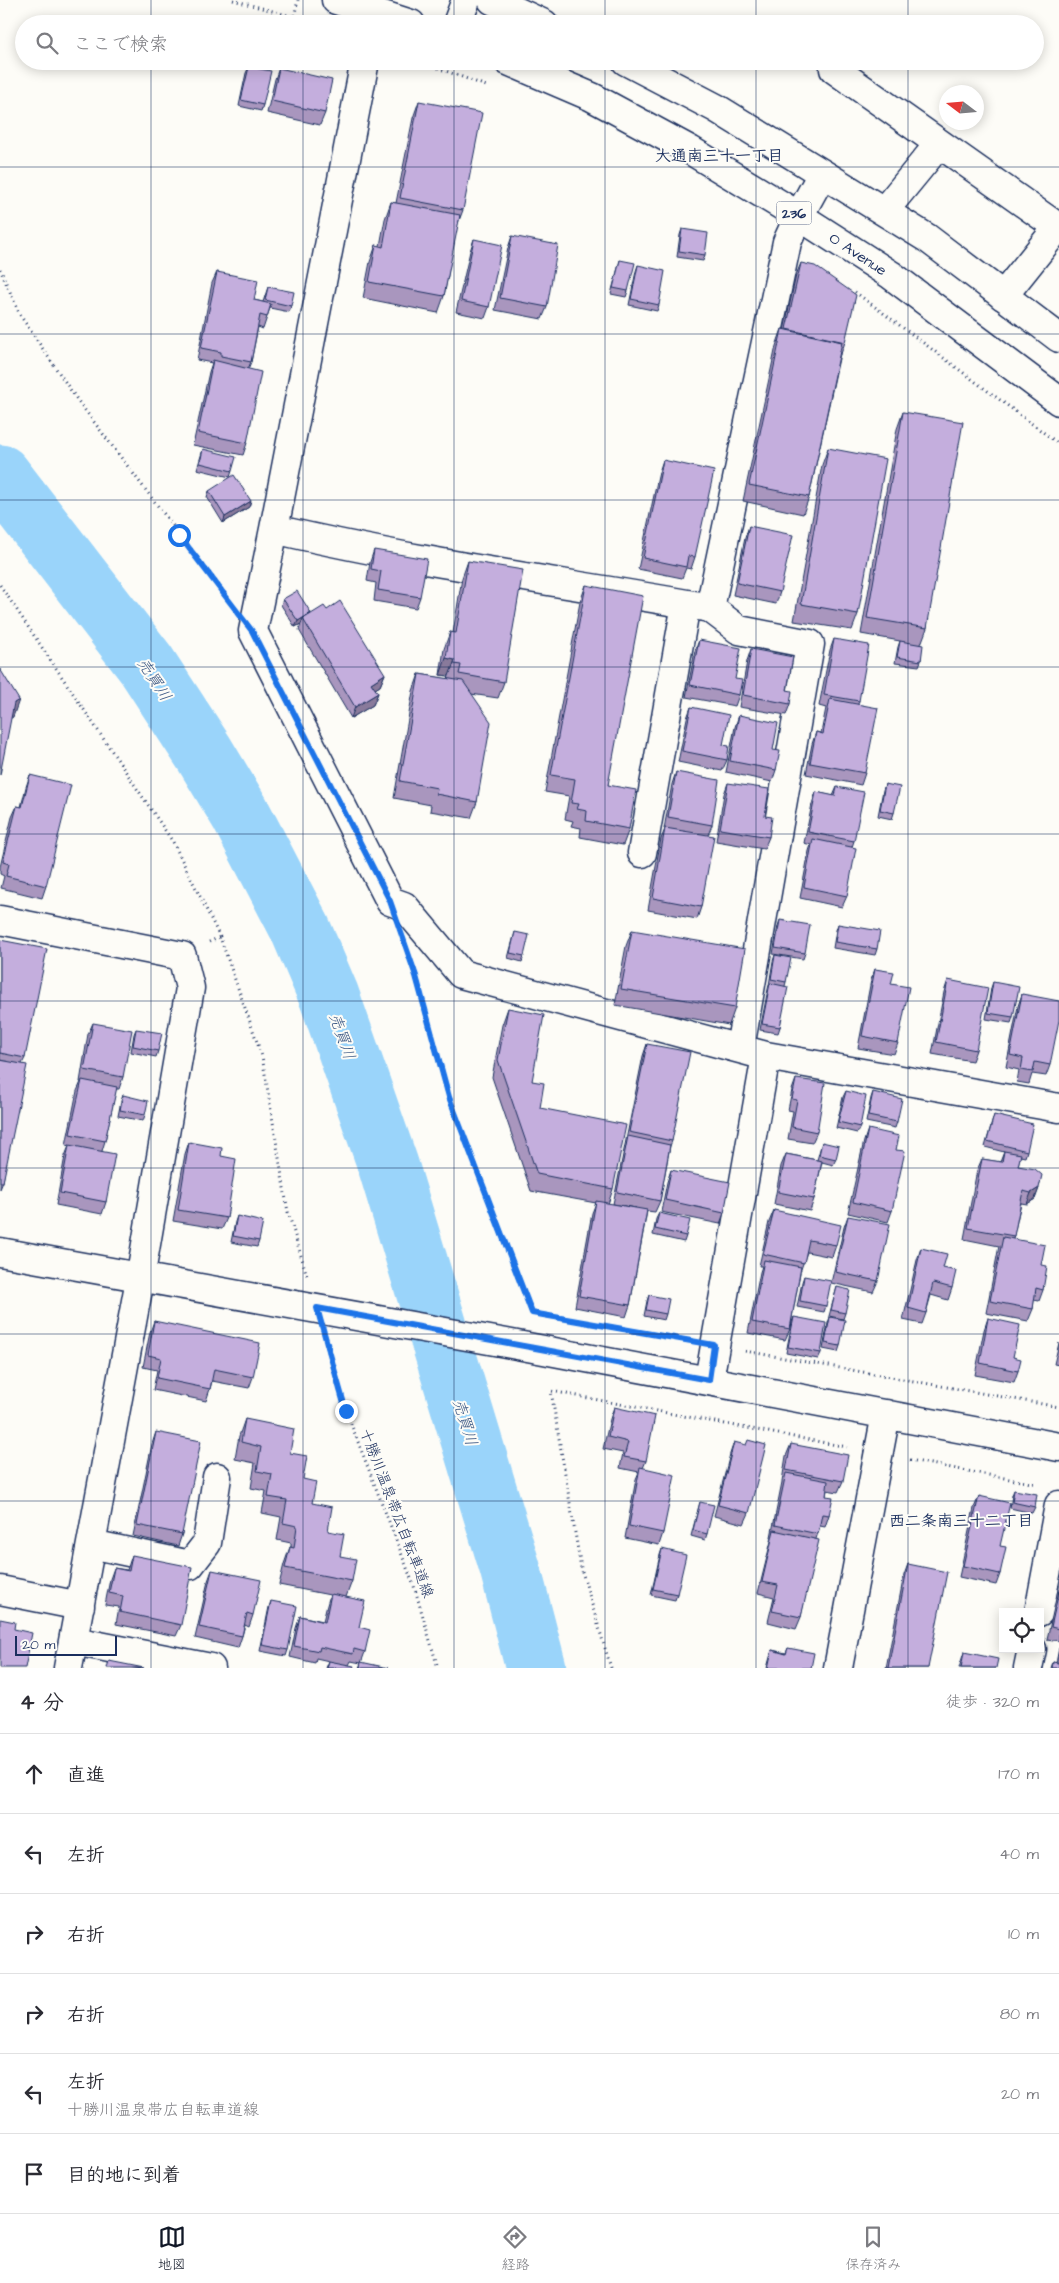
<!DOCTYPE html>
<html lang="ja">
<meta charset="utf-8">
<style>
:root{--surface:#fff;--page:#f7f7f7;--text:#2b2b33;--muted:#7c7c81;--line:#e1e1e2;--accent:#111827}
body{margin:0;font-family:"Architects Daughter","Klee One",sans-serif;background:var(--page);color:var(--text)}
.controls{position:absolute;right:15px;bottom:15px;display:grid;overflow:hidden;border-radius:0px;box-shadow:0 2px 12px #0003}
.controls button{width:45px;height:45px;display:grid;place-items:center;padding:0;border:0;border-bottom:1px solid var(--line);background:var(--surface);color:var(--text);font:25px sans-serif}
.compass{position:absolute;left:939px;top:85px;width:45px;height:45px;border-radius:50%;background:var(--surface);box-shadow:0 2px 12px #0003;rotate:286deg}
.scale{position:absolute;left:15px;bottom:12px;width:102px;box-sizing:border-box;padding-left:5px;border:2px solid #1b2f5e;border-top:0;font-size:14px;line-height:18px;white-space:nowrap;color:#1b2f5e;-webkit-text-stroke:4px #fdfcf7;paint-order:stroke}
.stop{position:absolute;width:15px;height:15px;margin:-11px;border:4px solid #1a73e8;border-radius:50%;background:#fff}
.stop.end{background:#1a73e8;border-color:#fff;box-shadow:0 1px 5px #0008}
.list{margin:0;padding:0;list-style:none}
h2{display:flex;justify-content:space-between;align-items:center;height:65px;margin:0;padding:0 20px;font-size:21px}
h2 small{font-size:16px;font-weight:400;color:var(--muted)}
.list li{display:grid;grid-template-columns:32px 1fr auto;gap:15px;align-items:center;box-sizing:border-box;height:80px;padding:0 20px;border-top:1px solid var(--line)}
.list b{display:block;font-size:19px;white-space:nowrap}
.list p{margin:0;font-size:16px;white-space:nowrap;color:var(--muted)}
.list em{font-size:16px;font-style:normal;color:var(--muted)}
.icon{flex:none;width:28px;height:28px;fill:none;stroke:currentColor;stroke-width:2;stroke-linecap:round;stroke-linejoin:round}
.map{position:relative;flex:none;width:1059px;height:1668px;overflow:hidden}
.search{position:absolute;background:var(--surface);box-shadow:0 2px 12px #0003;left:15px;right:15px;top:15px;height:55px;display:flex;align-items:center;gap:12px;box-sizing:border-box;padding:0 18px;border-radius:28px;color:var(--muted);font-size:19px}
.sheet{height:545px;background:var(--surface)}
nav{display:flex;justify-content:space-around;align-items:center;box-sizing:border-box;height:70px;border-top:1px solid var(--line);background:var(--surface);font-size:14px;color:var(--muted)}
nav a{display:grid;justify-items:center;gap:2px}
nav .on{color:var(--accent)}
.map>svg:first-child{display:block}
</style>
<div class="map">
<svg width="1059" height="1668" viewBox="0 0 1059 1668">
<rect width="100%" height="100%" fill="#fdfcf7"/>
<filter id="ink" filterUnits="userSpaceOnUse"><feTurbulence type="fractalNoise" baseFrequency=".02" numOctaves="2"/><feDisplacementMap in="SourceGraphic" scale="10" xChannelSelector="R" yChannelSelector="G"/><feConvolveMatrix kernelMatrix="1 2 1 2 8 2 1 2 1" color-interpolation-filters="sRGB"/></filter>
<g filter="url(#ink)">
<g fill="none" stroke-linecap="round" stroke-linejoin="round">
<path stroke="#9ad4fa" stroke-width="61" d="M0 475 146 664 204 753 240 813 300 928 329 996 388 1165 510 1568 536 1668"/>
<g stroke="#1b2f5e" stroke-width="31">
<path id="minor" d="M457 24 466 0
M365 61 274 529 253 631 390 901 404 906 461 974 766 1056 1059 1108
M834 69 1059 228
M884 211 939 144
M1003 296 1059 226
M274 529C418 563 564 582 710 608
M642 853 686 604
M0 920 182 956 190 988 140 1279 68 1668
M740 1048 810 644 739 630 710 608 787 242 799 216 822 174
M0 1252 517 1345 1059 1447
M709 1380 766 1056
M91 1544 190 1565 207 1543 217 1477
M0 1590 80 1606
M1039 1612 1059 1505
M74 1641 211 1668
M838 1668 886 1414
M1028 1668 1032 1649"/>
</g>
<g stroke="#1b2f5e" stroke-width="31">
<path id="highway" d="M336 0 411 24
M492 0 544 24
M508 61 592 97 690 150 799 216 891 275 1059 401
M626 61 716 108 927 238 1059 338"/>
</g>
<path stroke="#1b2f5e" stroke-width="3" stroke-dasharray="1 4" stroke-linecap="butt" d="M233 0 294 17 298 0
M294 17 314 24
M419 61 489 87
M0 269 20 315 78 401 228 598
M855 292 1059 444
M0 585 173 842 220 937 262 1056 288 1212 307 1276
M209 942 220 937
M414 969 449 1097 532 1313 684 1340
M326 1342 346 1411 414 1586 438 1668
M745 1351 1059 1407
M910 1460 1036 1484
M611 1668 581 1568 551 1391 847 1447"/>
<use href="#minor" stroke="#fdfcf7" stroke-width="28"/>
<use href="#highway" stroke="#fdfcf7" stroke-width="28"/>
</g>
<path fill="#a996be" stroke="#1b2f5e" d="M249 67 263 105 261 111 239 106 246 73Z
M279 68 325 113 320 125 267 113 275 79Z
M419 101 463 210 457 226 444 296 438 313 363 298 370 262 376 245 380 246 385 219 391 202 396 203 413 118Z
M682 229 705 255 703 261 677 257 680 235Z
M512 236 547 307 542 319 495 310 508 248Z
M474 239 489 307 485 318 456 312 470 251Z
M620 260 628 291 626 297 611 294Z
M801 263 845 342 841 354H840L809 497 803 514 743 501 776 346 782 329 784 330 796 275Z
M638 265 659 305 657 311 629 305 636 271Z
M217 272 254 300 263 302 268 287 291 306 289 312 270 308 263 329 258 327 251 362 248 369 247 443 243 455 193 445 209 372 212 363 197 360 212 283Z
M903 412 927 628 921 644V661L919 666 895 663 898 647 900 641 861 634 897 429Z
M828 448 858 614 852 630 794 621 822 465Z
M203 449 232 471 230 477 197 469Z
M663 460 695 557 691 569 686 568 682 578 638 569 659 472Z
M209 491 249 507 223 523 207 497Z
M749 526 780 592 776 604 733 595 745 538Z
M374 550 420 597 416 608 374 601 376 583 367 581 370 562Z
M468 561 504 682 498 698 471 694 477 802 471 818 430 811 431 805 394 798 413 691 419 674 448 679 449 676 440 675 444 649 450 632 453 633 462 578Z
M586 585 608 785 629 829 623 845 580 837 581 828 571 826 573 821 565 819 569 796 545 792 580 602Z
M283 599 311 614 385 674 380 686 375 689 378 693 373 705 351 718 299 630 301 624 295 627 281 605Z
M834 639 859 701 858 704 865 773 861 785 806 774 812 744 816 732 821 733 826 708 819 706 830 650Z
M699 640 735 679 739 695 735 706 686 697 695 651Z
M751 649 787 690 790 704 786 715 739 707 747 661Z
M691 707 723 745 727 760 722 771 678 762 687 718Z
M739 715 773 750 776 770 772 782 726 772 735 727Z
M676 772 712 825 708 835 701 907 697 919 648 910 661 839 665 829H664L672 784Z
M30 775 46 886 42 898 1 888 4 876 0 874V867L12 817 17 806 21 807 26 787Z
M728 783 765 816 769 837 764 849 716 841 724 794Z
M885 784 894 813 892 819 878 816 883 790Z
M837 787 854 841 852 847 847 896 842 907 800 898 809 851 811 845 804 843 812 804 816 792 833 796Z
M780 920 805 953 803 959 773 954 778 926Z
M838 924 877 949 875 955 833 948 836 930Z
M632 930 735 1008 729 1025 615 1005 626 946Z
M515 932 524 956 522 962 508 958Z
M0 940 25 1058 22 1064 3 1182 0 1189Z
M775 955 786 982 785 986 780 1027 778 1033 760 1030 768 989 769 985 773 961Z
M875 969 898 1043 894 1054 858 1048 871 980Z
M948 980 976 1050 972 1061 932 1054 944 992Z
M993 982 1013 1017 1011 1023 986 1019 991 988Z
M1022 994 1050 1065 1046 1076 1032 1074 1029 1084 1017 1082 1019 1070 1006 1067 1018 1006Z
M508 1008 532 1081 540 1108 613 1189 608 1204 636 1208 613 1204 643 1056 647 1044 672 1141 670 1146 660 1201 655 1212 647 1211 630 1305 626 1317 575 1307 592 1213 596 1203 531 1191 492 1077 502 1025Z
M93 1023 123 1077 119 1089H116L105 1141 102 1151 106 1202 102 1214 56 1205 65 1156 69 1146 66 1145 77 1091 81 1082H80L88 1034Z
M136 1029 158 1051 156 1057 131 1052 134 1034Z
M796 1079 817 1132 812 1143 788 1139 793 1111 788 1110 792 1090Z
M846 1091 860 1127 857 1133 836 1128 843 1097Z
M873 1092 897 1122 895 1128 866 1122 871 1098Z
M123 1095 145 1115 143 1121 118 1116 121 1101Z
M994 1115 1027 1151 1025 1157 1020 1156 1018 1166 1039 1188 1035 1199 1027 1204 1021 1203 1013 1239 1041 1265 1043 1290 1039 1301 1034 1300 1033 1309 1028 1321 986 1313 999 1246 964 1239 977 1170 982 1159 1000 1162 1004 1152 985 1147Z
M868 1129 896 1150 892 1211 888 1222 848 1213 864 1141Z
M189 1142 221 1156 227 1218 222 1229 173 1221 185 1154Z
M822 1142 836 1159 833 1165 822 1162 814 1199 810 1211 774 1204 781 1166 786 1154 817 1160Z
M671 1170 724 1213 720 1224 661 1212 667 1182Z
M774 1210 836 1245 832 1257 807 1252 800 1272 790 1329 785 1340 748 1333 760 1272 762 1266H759L769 1222Z
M659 1213 686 1236 684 1242 653 1235 656 1219Z
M237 1216 259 1241 257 1247 231 1242 235 1222Z
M848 1216 878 1281 873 1292 831 1283 844 1227Z
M921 1248 943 1268 952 1288 948 1300 931 1295 926 1313 922 1324 903 1320 917 1260Z
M804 1276 826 1306 824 1312 797 1307 802 1282Z
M837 1287 845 1313 843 1319 829 1316Z
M649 1295 666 1314 664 1320 644 1316 647 1301Z
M794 1317 821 1353 818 1359 786 1353 792 1322Z
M830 1317 840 1346 838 1352 823 1349 828 1323Z
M988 1318 1013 1357 1018 1371 1014 1382 975 1375 984 1330Z
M154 1321 253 1377 249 1388 212 1381 210 1389 206 1401 153 1390 157 1370 143 1367 150 1332Z
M1059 1343V1365L1054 1364Z
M614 1407 646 1461 643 1468 663 1533 659 1545 625 1538 636 1479 639 1472 620 1468 623 1453 603 1449 610 1419Z
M245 1419 290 1453 303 1479 312 1503 328 1531 352 1581 346 1597 359 1627 365 1652 361 1663 388 1668H359L361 1663 351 1661 349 1665 353 1668H326L329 1661 316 1658 315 1663 290 1657 296 1628 300 1616 323 1621 327 1605 330 1595 279 1585 284 1564 290 1547H291V1543L277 1540 281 1517 262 1513 266 1491 251 1488 255 1463 235 1459 239 1436Z
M156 1432 182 1534 178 1546 133 1536 152 1444Z
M734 1442 749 1513 744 1524 714 1516 730 1454Z
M791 1444 843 1481 838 1492 827 1490 826 1496 829 1515 825 1527 820 1526 816 1539 801 1617 796 1629 768 1622 774 1597 758 1593 772 1537H771L782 1482V1481L786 1456Z
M1014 1490 1035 1507 1032 1513 1010 1508 1012 1495Z
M979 1496 1000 1546V1574L996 1585 959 1577 974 1508Z
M700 1502 707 1534 705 1540 691 1536Z
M662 1549 677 1594 675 1600 651 1595 660 1555Z
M132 1555 181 1625 176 1636 116 1624 119 1607 105 1605 110 1579 114 1568 127 1570Z
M908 1564 928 1668H886L904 1575Z
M212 1570 253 1615 249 1627 245 1625 242 1636 238 1648 195 1638 208 1581Z
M1059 1585V1641L1047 1639Z
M271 1601 288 1650 286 1656 260 1651 269 1607Z
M788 1648 811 1668H767L772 1650 786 1653Z
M1059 1648V1668H1051L1053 1662 1056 1663Z
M964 1652 996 1668H959Z"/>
<path fill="#897a9b" stroke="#1b2f5e" d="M251 501 249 507 223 523 225 517Z
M311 613 303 619 301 624 295 627 298 621Z
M446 658 455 660 449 676 440 675Z
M385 674 380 686 367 694 371 683Z
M378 693 373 705 351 718 355 707Z
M19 700 13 717 8 720 14 703Z
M1039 1188 1035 1199 1027 1204 1031 1193Z"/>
<path fill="#c4aedd" stroke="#1b2f5e" d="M249 67 271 71 263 105 241 100Z
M279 68 332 80 325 113 272 101Z
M419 101 482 113 463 210 400 198Z
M391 202 460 215 444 296 369 282 376 245 383 247Z
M682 229 708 233 705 255 679 251Z
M512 236 558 245 547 307 500 298Z
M474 239 502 245 489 307 461 301Z
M620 260 635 263 628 291 613 288Z
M801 263 815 266 856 295 845 342 786 329Z
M638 265 665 271 659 305 631 299Z
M217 272 258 280 254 300 271 304 267 317 260 315 251 362 221 356V352L201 348Z
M268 287 294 292 291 306 265 300Z
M782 329 842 342 809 497 749 485Z
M213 360 261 372 247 443 198 433Z
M903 412 963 422 927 628 867 618Z
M828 448 886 459 858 614 801 604Z
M203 449 236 457 232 471 200 463Z
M663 460 714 471 695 557 688 556 686 567 643 558Z
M234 475 251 501 225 517 209 491Z
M749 526 793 535 780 592 737 583Z
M374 550 427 559 420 597 378 590 381 571 371 569Z
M468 561 523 570 504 682 459 674 461 665 454 664 455 660 446 658 450 632 456 633Z
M586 585 643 596 608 785 636 790 629 829 586 821 587 811 577 809 579 804 571 803 575 779 551 775Z
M297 591 311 613 298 621 283 599Z
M340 601 385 674 371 683 378 693 355 707 303 619 324 606 327 610Z
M834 639 869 645 859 701 824 695Z
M699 640 741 648 735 679 742 680 739 695 690 685Z
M900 641 923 645 921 661 897 657Z
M751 649 793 657 787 690 792 691 790 704 743 695Z
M0 669 19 700 14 703 0 775Z
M419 674 463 681 491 722 477 802 436 794 437 788 400 781Z
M830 699 878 708 865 773 810 763 816 732 823 734Z
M691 707 729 715 723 745 729 746 727 760 682 751Z
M739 715 778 723 773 750 780 751 776 770 730 761Z
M676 772 719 780 712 825 668 817Z
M30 775 71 785 46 886 6 876 9 864 3 862 17 806 22 807Z
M728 783 769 789 765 816 772 817 769 837 720 829Z
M885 784 900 787 894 813 880 810Z
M837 787 864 792 854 841 808 832 816 792 835 796Z
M665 828 714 836 701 907 653 898Z
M813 839 856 848 847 896 804 887Z
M780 920 810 925 805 953 775 948Z
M838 924 880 931 877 949 835 942Z
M632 930 745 949 735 1008 621 989Z
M515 932 529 935 524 956 510 953Z
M0 940 47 949 25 1058 0 1053Z
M775 955 791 958 786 982 771 979Z
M875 969 894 972 891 984 909 987 898 1043 862 1036Z
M948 980 988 988 976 1050 936 1042Z
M993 982 1019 987 1013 1017 988 1013Z
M770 983 788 987 780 1027 762 1024Z
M1022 994 1059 1001V1020L1050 1065 1035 1062 1033 1072 1021 1070 1023 1058 1010 1055Z
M508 1008 544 1015 532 1081 544 1083 540 1108 626 1125 613 1189 537 1174 498 1060Z
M93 1023 132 1030 123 1077 84 1070Z
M136 1029 162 1033 158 1051 133 1046Z
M647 1044 690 1052 672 1141 629 1132Z
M0 1060 27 1065 3 1182H0Z
M796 1079 825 1083 817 1132 792 1127 797 1100 792 1099Z
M82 1080 117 1087 105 1141 70 1134Z
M846 1091 866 1096 860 1127 838 1122Z
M873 1092 902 1099 897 1122 868 1116Z
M123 1095 148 1101 145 1115 120 1110Z
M994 1115 1033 1124 1027 1151 987 1141Z
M868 1129 899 1136 896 1150 905 1151 892 1211 853 1202Z
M628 1136 670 1145 660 1201 617 1192Z
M189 1142 222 1148 221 1156 236 1159 227 1218 178 1210Z
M822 1142 839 1146 836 1159 819 1155Z
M69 1145 115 1154 106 1202 60 1193Z
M1004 1151 1021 1154 1018 1166 1035 1169 1042 1175 1039 1188 1031 1193 1023 1191 1014 1236 968 1228 982 1159 1002 1162Z
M786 1154 822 1161 814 1199 778 1192Z
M671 1170 730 1182 724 1213 665 1200Z
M596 1201 647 1210 630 1305 579 1296Z
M774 1210 841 1225 836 1245 809 1240 804 1263 763 1254Z
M659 1213 690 1220 686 1236 655 1229Z
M237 1216 263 1222 259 1241 233 1236Z
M848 1216 890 1224 878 1281 835 1272Z
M1003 1237 1045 1245 1041 1265 1047 1266 1043 1290 1036 1288 1033 1309 990 1301Z
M921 1248 947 1254 943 1268 956 1271 952 1288 933 1283 926 1313 908 1308Z
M764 1260 801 1267 790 1329 752 1322Z
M804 1276 831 1281 826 1306 800 1301Z
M837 1287 850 1290 845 1313 831 1310Z
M649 1295 669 1299 666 1314 646 1310Z
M794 1317 826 1323 821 1353 788 1347Z
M830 1317 845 1320 840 1346 825 1343Z
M988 1318 1020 1325 1013 1357 1021 1359 1018 1371 980 1363Z
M154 1321 260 1343 253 1377 214 1369 210 1389 157 1378 161 1358 148 1355Z
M614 1407 655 1416 646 1461 624 1457 628 1442 608 1437Z
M245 1419 294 1429 290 1453 307 1456 303 1479 316 1482 312 1503 332 1507 328 1531 344 1534 340 1556 356 1559 352 1581 285 1568 290 1547 294 1548 297 1526 283 1523 287 1500 268 1497 272 1474 257 1471 261 1447 241 1442Z
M156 1432 201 1441 182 1534 137 1525Z
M748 1440 766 1445 749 1513 718 1505 734 1442 746 1445Z
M791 1444 848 1455 843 1481 786 1470Z
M640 1467 675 1475 663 1533 629 1526Z
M786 1473 828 1481 826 1496 833 1497 829 1515 822 1514 818 1534 775 1525Z
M1014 1490 1037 1494 1035 1507 1012 1502Z
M979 1496 1010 1503 1000 1546 1006 1547 1000 1574 963 1566Z
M700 1502 714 1505 707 1534 693 1530Z
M774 1530 819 1540 801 1617 772 1611 778 1585 762 1582Z
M662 1549 686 1555 677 1594 653 1589Z
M132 1555 192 1567 181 1625 120 1612 123 1596 109 1593 114 1568 129 1571Z
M908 1564 947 1572 928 1668H888Z
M212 1570 261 1580 253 1615 247 1613 242 1636 199 1627Z
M1059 1591V1629L1051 1627Z
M331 1594 365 1601 359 1627 370 1630 365 1652 354 1649 353 1654 320 1647 319 1651 294 1646 300 1616 325 1622Z
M271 1601 297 1606 288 1650 262 1645Z
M0 1619 15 1622 14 1629 32 1633 25 1668H0Z
M788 1648 814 1653 811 1668H768L772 1650 786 1654Z
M964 1652 998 1659 996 1668H961Z
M1059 1657V1668H1052L1053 1662 1058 1663Z
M109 1661 144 1668H107Z
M329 1661 354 1666 353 1668H327Z
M361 1662 388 1668H360Z"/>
</g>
<g fill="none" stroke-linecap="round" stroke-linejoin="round" filter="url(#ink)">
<path stroke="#1a73e8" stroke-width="6" d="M179 535 252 631 390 901 416 976 449 1097 532 1313 714 1345 709 1380 317 1308 346 1411"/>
</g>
<path fill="none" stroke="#1b2f5e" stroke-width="1" stroke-opacity="0.55" d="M151 0V24M303 0V24M454 0V24M605 0V24M756 0V24M908 0V24M151 61V1668M303 61V1668M454 61V1668M605 61V1668M756 61V1668M908 61V1668M0 167H1059M0 334H1059M0 500H1059M0 667H1059M0 834H1059M0 1001H1059M0 1168H1059M0 1334H1059M0 1501H1059"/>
<g text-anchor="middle" stroke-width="4" stroke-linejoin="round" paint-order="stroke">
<rect fill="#fdfcf7" stroke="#5f6c8c" stroke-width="1" x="776.5" y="201.5" width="35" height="23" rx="4"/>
<g font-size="14" font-weight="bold" fill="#1b2f5e">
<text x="794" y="218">236</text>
</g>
<g font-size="15" fill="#1b2f5e" stroke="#fdfcf7">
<text transform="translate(858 254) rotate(33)" y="5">O Avenue</text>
<text transform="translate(397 1513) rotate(69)" y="5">十勝川温泉帯広自転車道線</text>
</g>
<g font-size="16" font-weight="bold" fill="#1b2f5e" stroke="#fdfcf7">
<text x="719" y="161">大通南三十一丁目</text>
<text x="961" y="1526">西二条南三十二丁目</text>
</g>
<g font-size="16" font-style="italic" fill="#3b5885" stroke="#fdfcf7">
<text transform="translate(155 679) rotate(57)" y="6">売買川</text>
<text transform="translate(343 1036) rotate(71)" y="6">売買川</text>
<text transform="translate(466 1422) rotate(73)" y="6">売買川</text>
</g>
</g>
</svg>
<div class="controls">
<button><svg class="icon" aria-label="locate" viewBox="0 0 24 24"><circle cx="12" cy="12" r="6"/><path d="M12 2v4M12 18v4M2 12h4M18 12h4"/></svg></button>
</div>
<svg class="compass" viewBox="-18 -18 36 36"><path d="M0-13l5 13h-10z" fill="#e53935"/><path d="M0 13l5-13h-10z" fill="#7c7c81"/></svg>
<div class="scale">20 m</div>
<div class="stop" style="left:179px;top:535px"></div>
<div class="stop end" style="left:346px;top:1411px"></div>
<div class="search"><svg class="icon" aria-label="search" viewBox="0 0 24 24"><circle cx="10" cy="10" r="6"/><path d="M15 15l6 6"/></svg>ここで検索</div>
</div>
<section class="sheet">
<h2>4 分<small>徒歩 · 320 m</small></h2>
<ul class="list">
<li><svg class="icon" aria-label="ahead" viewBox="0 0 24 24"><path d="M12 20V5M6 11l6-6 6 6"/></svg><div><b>直進</b></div><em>170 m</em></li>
<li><svg class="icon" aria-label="left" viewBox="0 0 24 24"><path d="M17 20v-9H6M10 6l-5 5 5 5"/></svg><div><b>左折</b></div><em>40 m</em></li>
<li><svg class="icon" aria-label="right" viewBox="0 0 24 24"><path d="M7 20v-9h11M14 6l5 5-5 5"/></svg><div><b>右折</b></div><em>10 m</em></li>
<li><svg class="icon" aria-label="right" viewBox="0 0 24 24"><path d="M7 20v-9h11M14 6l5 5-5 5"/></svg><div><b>右折</b></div><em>80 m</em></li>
<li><svg class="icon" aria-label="left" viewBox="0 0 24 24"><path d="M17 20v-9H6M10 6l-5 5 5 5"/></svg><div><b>左折</b><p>十勝川温泉帯広自転車道線</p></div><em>20 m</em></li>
<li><svg class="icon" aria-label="arrive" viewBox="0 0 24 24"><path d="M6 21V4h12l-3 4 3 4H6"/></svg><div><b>目的地に到着</b></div></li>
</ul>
</section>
<nav>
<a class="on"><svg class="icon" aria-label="map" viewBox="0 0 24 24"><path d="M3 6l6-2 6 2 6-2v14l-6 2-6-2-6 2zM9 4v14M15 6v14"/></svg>地図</a>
<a><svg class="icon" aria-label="directions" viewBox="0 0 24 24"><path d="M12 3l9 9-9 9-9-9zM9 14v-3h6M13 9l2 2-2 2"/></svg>経路</a>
<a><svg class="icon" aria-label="saved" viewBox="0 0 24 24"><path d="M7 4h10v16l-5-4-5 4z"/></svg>保存済み</a>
</nav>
